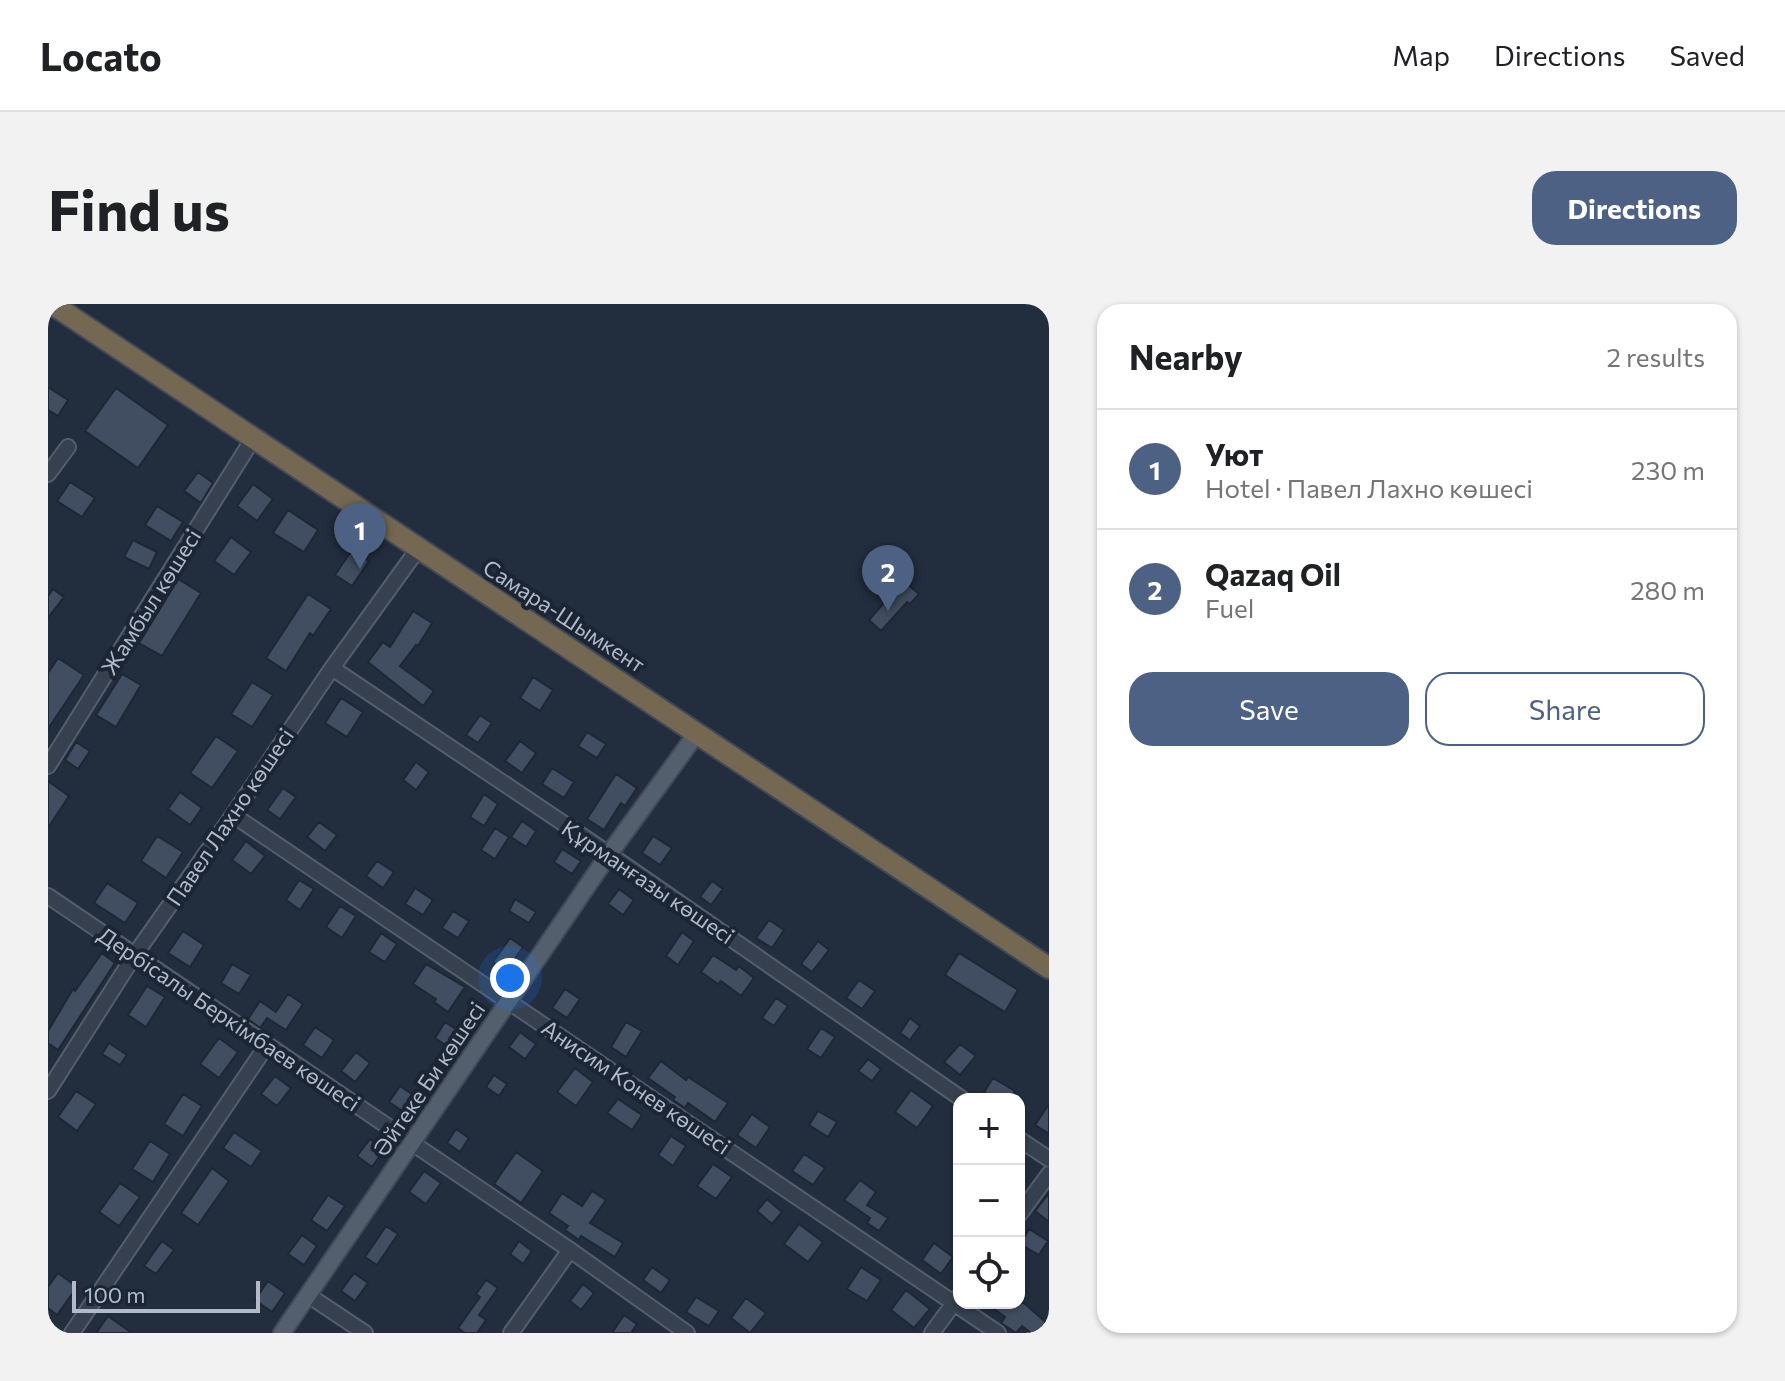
<!DOCTYPE html>
<meta charset="utf-8">
<style>
:root{--surface:#fff;--page:#f2f2f2;--text:#202124;--muted:#757577;--line:#e0e0e0;--accent:#4d6185}
body{margin:0;font-family:Commissioner,sans-serif;background:var(--page);color:var(--text)}
.controls{position:absolute;right:24px;bottom:24px;display:grid;overflow:hidden;border-radius:16px;box-shadow:0 2px 6px #0004}
.controls button{width:72px;height:72px;display:grid;place-items:center;padding:0;border:0;border-bottom:2px solid var(--line);background:var(--surface);color:var(--text);font:40px sans-serif}
.scale{position:absolute;left:24px;bottom:20px;width:188px;box-sizing:border-box;padding-left:8px;border:4px solid #b2bac9;border-top:0;font-size:22px;line-height:28px;white-space:nowrap;color:#b2bac9;-webkit-text-stroke:6px #1b2533;paint-order:stroke}
.you{position:absolute;left:462px;top:674px;width:28px;height:28px;margin:-20px;border:6px solid #fff;border-radius:50%;background:#1a73e8;box-shadow:0 0 0 12px #1a73e833}
.badge{display:grid;place-items:center;width:52px;height:52px;border-radius:50%;background:var(--accent);color:#fff;font-size:26px;font-weight:700}
.pin{position:absolute;translate:-50% -66px;filter:drop-shadow(0 2px 4px #0008)}
.pin::after{content:'';position:absolute;top:42px;width:28px;height:24px;background:inherit;clip-path:polygon(0 0,100% 0,50% 100%)}
.list{margin:0;padding:0;list-style:none}
h2{display:flex;justify-content:space-between;align-items:center;height:104px;margin:0;padding:0 32px;font-size:34px}
h2 small{font-size:26px;font-weight:400;color:var(--muted)}
.list li{display:grid;grid-template-columns:52px 1fr auto;gap:24px;align-items:center;box-sizing:border-box;height:120px;padding:0 32px;border-top:2px solid var(--line)}
.list b{display:block;font-size:30px;white-space:nowrap}
.list p{margin:0;font-size:26px;white-space:nowrap;color:var(--muted)}
.list em{font-size:26px;font-style:normal;color:var(--muted)}
.actions{display:flex;gap:16px;padding:24px 32px}
.actions a{flex:1;padding:18px 0;border:2px solid var(--accent);border-radius:24px;text-align:center;font-size:28px;color:var(--accent)}
.actions .main{background:var(--accent);color:#fff}
.icon{flex:none;width:44px;height:44px;fill:none;stroke:currentColor;stroke-width:2;stroke-linecap:round;stroke-linejoin:round}
.map{position:relative;flex:none;width:1001px;height:1029px;overflow:hidden;border-radius:24px}
header{display:flex;align-items:center;gap:48px;box-sizing:border-box;height:112px;padding:0 40px;background:var(--surface);border-bottom:2px solid var(--line)}
header strong{font-size:38px}
nav{display:flex;gap:44px;margin-inline-start:auto;font-size:28px}
.intro{display:flex;align-items:center;justify-content:space-between;box-sizing:border-box;height:192px;padding:0 48px}
h1{margin:0;font-size:56px}
.button{padding:20px 36px;border-radius:24px;background:var(--accent);color:#fff;font-size:28px;font-weight:700}
main{display:flex;gap:48px;padding:0 48px}
aside{flex:1;background:var(--surface);border-radius:24px;box-shadow:0 2px 6px #0004}
.map>svg:first-child{display:block}
</style>
<header>
<strong>Locato</strong>
<nav><a>Map</a><a>Directions</a><a>Saved</a></nav>
</header>
<div class="intro"><h1>Find us</h1><a class="button">Directions</a></div>
<main>
<div class="map">
<svg width="1001" height="1029" viewBox="0 0 1001 1029">
<rect width="100%" height="100%" fill="#222e3e"/>
<path fill="#414d60" stroke="#1d2735" stroke-width="2" d="M0 83 20 96 10 112 0 106Z
M68 84 120 121 90 164 37 127Z
M150 168 165 179 153 199 136 187Z
M22 178 47 194 34 213 9 197Z
M205 180 225 195 209 217 189 202Z
M109 202 135 218 123 237 97 221Z
M240 206 270 226 256 248 225 229Z
M183 233 203 248 186 271 166 257Z
M85 236 109 248 101 265 76 253Z
M304 246 321 257 304 282 287 271Z
M851 273 871 290 862 300 859 298 833 327 821 316 846 287 843 284Z
M130 275 153 289 114 352 91 339Z
M5 285 16 293 0 314V292Z
M260 290 283 305 265 332 262 329 238 367 218 354Z
M365 307 384 319 370 342 368 341 352 362 386 387 375 402 320 358 335 338 342 343Z
M10 354 36 371 0 425V369Z
M74 370 93 381 68 423 48 411Z
M485 373 505 386 492 407 472 394Z
M204 378 225 391 204 423 183 410Z
M293 394 315 408 299 433 277 419Z
M432 411 444 419 430 439 418 431Z
M539 428 558 440 549 454 530 442Z
M168 432 190 447 164 484 142 469Z
M472 437 488 449 474 469 457 457Z
M28 438 42 447 30 465 17 456Z
M368 458 381 468 368 486 355 476Z
M504 464 526 478 516 494 494 480Z
M568 470 589 484 577 502 573 499 556 526 539 515Z
M0 477 21 492 0 524Z
M235 484 248 493 232 515 219 506Z
M132 488 154 504 142 521 120 505Z
M436 490 450 500 436 522 422 513Z
M474 517 488 527 478 543 463 533Z
M271 518 289 531 277 547 259 533Z
M447 524 461 533 447 555 433 546Z
M109 532 135 548 118 574 93 557Z
M605 532 624 544 612 561 594 549Z
M198 537 217 552 203 570 184 556Z
M514 545 533 557 524 570 506 558Z
M329 557 346 568 335 584 318 572Z
M251 576 266 585 252 606 238 596Z
M664 577 675 585 663 601 652 593Z
M59 579 90 599 77 619 46 599Z
M367 584 385 596 375 611 357 600Z
M571 585 586 596 575 611 560 600Z
M467 595 488 608 481 619 461 607Z
M292 602 308 612 294 634 278 623Z
M405 607 421 617 410 634 394 624Z
M721 616 736 626 724 644 708 634Z
M135 627 156 641 142 663 120 649Z
M634 628 646 637 630 661 618 652Z
M333 629 349 640 337 658 321 648Z
M462 634 475 643 458 667 445 658Z
M770 637 781 646 764 668 753 660Z
M54 649 67 659 10 746 0 739V727L25 685 27 687Z
M911 649 970 686 957 708 897 671Z
M665 651 688 666 691 662 706 674 693 692 673 677 670 680 653 668Z
M184 660 203 671 191 690 173 679Z
M378 660 417 683 400 708 386 698 388 695 365 680Z
M811 676 827 687 814 705 798 694Z
M99 682 117 693 98 723 80 711Z
M517 685 532 695 519 714 504 704Z
M240 690 255 700 238 726 219 714 212 724 200 715 212 697 228 708Z
M728 694 740 702 726 722 714 714Z
M862 714 872 722 862 736 852 729Z
M397 718 417 731 406 747 387 734Z
M578 718 594 727 578 753 563 743Z
M267 723 286 736 274 754 255 741Z
M773 724 787 733 773 754 759 745Z
M472 728 488 740 477 755 461 743Z
M171 734 190 748 171 774 152 760Z
M61 739 79 751 72 761 54 750Z
M912 740 928 752 912 771 896 758Z
M308 748 322 759 307 778 293 767Z
M820 755 833 765 824 777 810 767Z
M613 757 638 776 640 773 680 799 667 818 640 799 637 804 625 796 627 793 600 774Z
M527 764 545 778 528 802 509 788Z
M446 771 459 780 451 792 438 783Z
M227 772 243 784 229 802 213 790Z
M945 774 967 787 962 795H948L936 788Z
M352 782 371 795 360 811 341 798Z
M863 786 885 802 869 824 847 808Z
M28 787 48 800 29 827 10 813Z
M135 790 154 802 135 832 116 820Z
M570 795 594 811 584 826 559 809Z
M1001 800V830L987 821Z
M770 807 789 818 780 833 761 821Z
M704 810 722 823 708 844 689 831Z
M408 825 421 834 412 848 399 839Z
M186 828 214 847 203 863 175 844Z
M623 832 638 842 625 862 610 851Z
M322 835 336 846 324 863 309 852Z
M102 837 122 850 105 878 84 865Z
M468 848 495 867 473 899 446 880Z
M756 850 777 864 765 881 744 867Z
M665 860 684 873 668 895 649 882Z
M164 864 181 877 150 921 133 909Z
M376 867 393 879 378 900 361 888Z
M812 876 828 888 819 901 840 914 831 927 819 919 822 914 796 896Z
M72 879 92 893 71 922 51 908Z
M544 887 558 896 542 919 575 939 567 953 533 932 531 936 517 926 520 922 501 909 514 889 534 902Z
M1001 889V918L987 907Z
M280 891 297 902 279 927 263 916Z
M719 895 734 908 724 920 709 907Z
M751 920 775 938 760 958 736 940Z
M338 922 350 930 329 961 317 953Z
M981 925 1000 937 991 951 972 940Z
M254 931 269 942 256 961 240 950Z
M114 937 126 946 108 970 96 962Z
M471 937 484 947 475 960 462 950Z
M886 939 905 953 893 970 874 956Z
M604 963 622 976 613 989 595 976Z
M813 963 833 976 819 997 799 985Z
M10 969 29 983 9 1011 0 1004V983Z
M306 969 320 979 307 997 293 987Z
M438 976 450 984 431 1011 438 1016 429 1029H417L410 1024 432 993 428 990Z
M220 977 237 989 224 1008 207 996Z
M535 980 546 989 533 1006 522 997Z
M858 986 882 1005 866 1024 843 1006Z
M648 993 671 1007 661 1022 638 1008Z
M698 994 718 1009 702 1029 683 1014Z
M938 999H976L1001 1021V1029H983L974 1022 968 1029 953 1019 957 1013Z
M576 1011 589 1020 583 1029H564Z
M60 1012 84 1029H48Z"/>
<g fill="none" stroke-linecap="round" stroke-linejoin="round">
<g stroke="#545d6c" stroke-width="18">
<path id="minor" d="M0 170 20 143
M284 364 561 550 914 795
M0 462 206 133
M185 511 950 1029
M0 592 522 946 639 1029
M0 787 86 652 185 511 284 364 370 245
M971 835 1001 855
M971 911 1001 870
M260 991 317 1029
M24 1029 219 741
M463 1029 522 946
M884 1029 911 992"/>
</g>
<g stroke="#3f4957" stroke-width="20">
<path id="major" d="M234 1029 561 550 649 429"/>
</g>
<g stroke="#414a59" stroke-width="24">
<path id="highway" d="M4 0 1001 664"/>
</g>
<use href="#minor" stroke="#36404e" stroke-width="14"/>
<use href="#major" stroke="#545f6e" stroke-width="16"/>
<use href="#highway" stroke="#746853" stroke-width="20"/>
</g>
<g text-anchor="middle" stroke-width="8" stroke-linejoin="round" paint-order="stroke">
<g font-size="22" fill="#b2bac9" stroke="#1b2533">
<text transform="translate(103 298) rotate(-58)" y="8">Жамбыл көшесі</text>
<text transform="translate(516 312) rotate(33)" y="8">Самара-Шымкент</text>
<text transform="translate(182 513) rotate(-56)" y="8">Павел Лахно көшесі</text>
<text transform="translate(600 578) rotate(34)" y="8">Құрманғазы көшесі</text>
<text transform="translate(181 715) rotate(34)" y="8">Дербісалы Беркімбаев көшесі</text>
<text transform="translate(381 775) rotate(-56)" y="8">Әйтеке Би көшесі</text>
<text transform="translate(588 783) rotate(34)" y="8">Анисим Конев көшесі</text>
</g>
</g>
</svg>
<div class="controls">
<button>+</button>
<button>−</button>
<button><svg class="icon" aria-label="locate" viewBox="0 0 24 24"><circle cx="12" cy="12" r="6"/><path d="M12 2v4M12 18v4M2 12h4M18 12h4"/></svg></button>
</div>
<div class="scale">100 m</div>
<div class="you"></div>
<div class="pin badge" style="left:312px;top:265px">1</div>
<div class="pin badge" style="left:840px;top:307px">2</div>
</div>
<aside>
<h2>Nearby<small>2 results</small></h2>
<ul class="list">
<li><span class="badge">1</span><div><b>Уют</b><p>Hotel · Павел Лахно көшесі</p></div><em>230 m</em></li>
<li><span class="badge">2</span><div><b>Qazaq Oil</b><p>Fuel</p></div><em>280 m</em></li>
</ul>
<div class="actions"><a class="main">Save</a><a>Share</a></div>
</aside>
</main>
